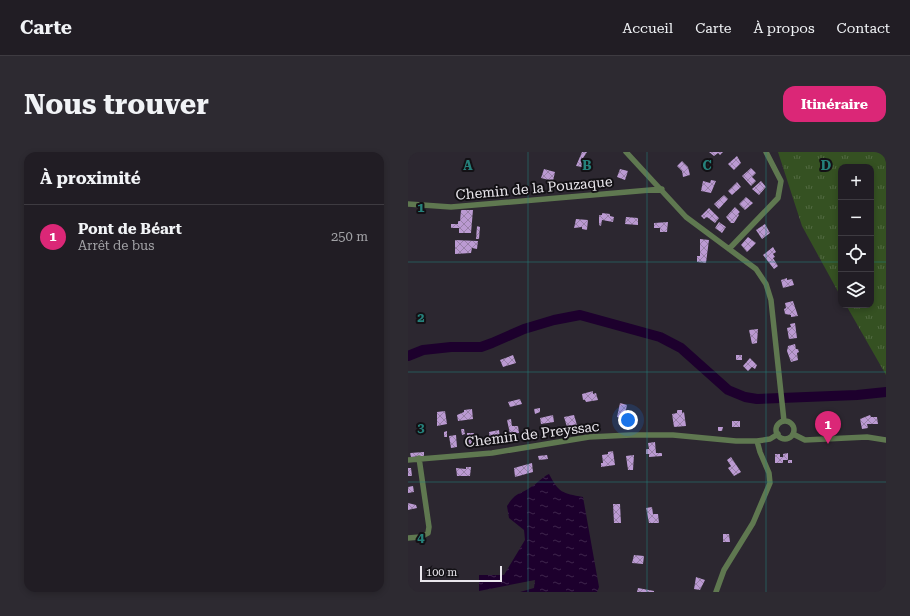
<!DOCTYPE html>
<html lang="fr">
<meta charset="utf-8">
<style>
:root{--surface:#211d24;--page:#2d2a31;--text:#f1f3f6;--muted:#a2a2a6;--line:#3e3b41;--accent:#db2777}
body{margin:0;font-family:"Roboto Serif",serif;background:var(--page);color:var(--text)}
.controls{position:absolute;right:12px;top:12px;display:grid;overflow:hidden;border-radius:8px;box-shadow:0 2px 6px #0003}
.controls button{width:36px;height:36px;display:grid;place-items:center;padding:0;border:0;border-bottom:1px solid var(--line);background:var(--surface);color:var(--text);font:20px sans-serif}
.scale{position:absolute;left:12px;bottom:10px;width:82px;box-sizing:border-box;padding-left:4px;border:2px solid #e9e6ec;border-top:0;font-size:11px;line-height:14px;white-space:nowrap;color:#e9e6ec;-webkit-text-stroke:3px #131115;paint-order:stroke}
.you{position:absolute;left:220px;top:268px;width:14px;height:14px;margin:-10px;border:3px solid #fff;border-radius:50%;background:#1a73e8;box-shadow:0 0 0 6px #1a73e833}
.badge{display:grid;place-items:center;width:26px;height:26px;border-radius:50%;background:var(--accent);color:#fff;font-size:13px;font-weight:700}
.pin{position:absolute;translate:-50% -33px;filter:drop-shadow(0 1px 2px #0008)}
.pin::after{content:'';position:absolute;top:21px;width:14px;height:12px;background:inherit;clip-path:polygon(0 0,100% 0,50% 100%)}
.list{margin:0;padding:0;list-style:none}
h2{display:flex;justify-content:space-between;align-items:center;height:52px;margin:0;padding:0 16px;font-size:17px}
h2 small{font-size:13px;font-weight:400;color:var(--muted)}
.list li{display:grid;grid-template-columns:26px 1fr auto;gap:12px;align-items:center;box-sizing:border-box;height:64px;padding:0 16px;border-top:1px solid var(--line)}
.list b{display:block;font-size:15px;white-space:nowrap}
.list p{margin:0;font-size:13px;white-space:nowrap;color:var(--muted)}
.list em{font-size:13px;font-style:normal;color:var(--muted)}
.icon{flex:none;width:22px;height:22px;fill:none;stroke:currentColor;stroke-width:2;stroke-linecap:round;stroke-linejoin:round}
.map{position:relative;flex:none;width:478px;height:440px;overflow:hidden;border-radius:12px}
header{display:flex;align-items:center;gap:24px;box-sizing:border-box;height:56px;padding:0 20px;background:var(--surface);border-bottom:1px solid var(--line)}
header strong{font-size:19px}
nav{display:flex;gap:22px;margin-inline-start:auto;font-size:14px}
.intro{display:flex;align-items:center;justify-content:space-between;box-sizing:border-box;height:96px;padding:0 24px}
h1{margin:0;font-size:28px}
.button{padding:10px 18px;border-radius:12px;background:var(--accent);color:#fff;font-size:14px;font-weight:700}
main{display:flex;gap:24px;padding:0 24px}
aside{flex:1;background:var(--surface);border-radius:12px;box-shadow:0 2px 6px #0003}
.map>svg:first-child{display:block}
</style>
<header>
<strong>Carte</strong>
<nav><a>Accueil</a><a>Carte</a><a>À propos</a><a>Contact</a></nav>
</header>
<div class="intro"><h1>Nous trouver</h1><a class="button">Itinéraire</a></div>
<main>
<aside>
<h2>À proximité<small></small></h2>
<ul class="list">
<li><span class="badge">1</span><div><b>Pont de Béart</b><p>Arrêt de bus</p></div><em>250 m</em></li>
</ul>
</aside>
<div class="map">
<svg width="478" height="440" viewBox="0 0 478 440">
<defs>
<pattern id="grass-tufts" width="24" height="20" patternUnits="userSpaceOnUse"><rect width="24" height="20" fill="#355122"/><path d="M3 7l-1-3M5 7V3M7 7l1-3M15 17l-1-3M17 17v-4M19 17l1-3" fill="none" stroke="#526a42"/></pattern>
<pattern id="water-ripples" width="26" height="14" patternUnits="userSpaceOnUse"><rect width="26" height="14" fill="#1d002d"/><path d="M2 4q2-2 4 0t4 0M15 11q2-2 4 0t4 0" fill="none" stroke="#3e254c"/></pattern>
<pattern id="building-cross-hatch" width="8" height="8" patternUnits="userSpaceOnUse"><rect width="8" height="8" fill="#bb9ad2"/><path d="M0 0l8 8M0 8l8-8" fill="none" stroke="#9880a8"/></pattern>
</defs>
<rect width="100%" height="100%" fill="#2c2730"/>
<path fill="url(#grass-tufts)" d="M370 0H478V223L438 153H463V15H433V145L394 74Z"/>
<path fill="url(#water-ripples)" d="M141 322C151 341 154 341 175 345L191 435 189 440H112L126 436 127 428 71 439V423H96L117 388 116 378 101 366 99 354C109 339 110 344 123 335 129 332 134 325 141 322Z"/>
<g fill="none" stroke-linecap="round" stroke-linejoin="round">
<path stroke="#1d002d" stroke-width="10" d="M0 204 15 198 43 195H73L84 191 116 177 146 168 172 163 252 185 273 196 320 238 337 245 349 247 449 243 478 240"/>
</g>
<path fill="url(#building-cross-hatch)" d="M174 0H179L175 6 183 9 181 16 168 14Z
M301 0H315L312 3 310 1 306 4Z
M329 4 333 11 326 18 320 12Z
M274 9 280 15 282 23 275 25 274 19 269 14Z
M343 16 348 21 344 25 348 29 343 34 334 24Z
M136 17 147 20 145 29 133 26Z
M212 17 220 19 217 28 209 25Z
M303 28 308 29 303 41 293 39 295 29 302 31Z
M353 29 358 35 351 43 344 37Z
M329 30 333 35 324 43 320 39Z
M200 31V36L163 38V33Z
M316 43 320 47 311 57 306 52Z
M338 45 345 51 337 58 331 52Z
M327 55 332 60 330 62 331 63 326 71H323L318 65Z
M301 56 311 66 307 71 299 65 296 67 293 64Z
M53 58H65L63 81H51V76H43V72H50V69H52Z
M194 61 202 62V64L206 65 205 70 194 68 193 74 191 73V63H194Z
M218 65 230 66V73L217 72Z
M168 67 180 68 179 78 174 77V75L166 76Z
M260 70 259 80H252V76H246V71Z
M311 70 318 75 314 81 307 76Z
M357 72 362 81 354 87 348 78Z
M69 74 72 75 71 87H68Z
M340 85 348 91 339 100 333 93Z
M292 87 301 88 298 111 289 110V104H292Z
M47 88 70 89 69 97 64 96 63 101 47 102Z
M365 95 368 100 365 102 367 105 365 106 370 114 366 117 355 103Z
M379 126V128L384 127 386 133 375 136 373 128Z
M385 149 390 164 383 165V163L377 162 376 157 378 156 377 151Z
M387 171 389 186 381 187 379 176 383 175 382 172Z
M350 177 349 191 344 192 341 178Z
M387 192 388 197H390L391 200 389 201 390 208 383 210 379 199 380 194Z
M105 203 108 211 95 215 92 208Z
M328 203H334V208H328Z
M342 206 349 213 347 217 344 215 340 219 335 214Z
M185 239V242L188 241 190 248 178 250 177 248H175L174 242Z
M112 247 114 252 102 255 100 250Z
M212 251 219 253 216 267 209 265Z
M132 256V260L127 262 126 257Z
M64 257 65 267 50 269 49 263 56 260V258Z
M269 258H274V261L276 260 278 274 266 275 264 262 269 261Z
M37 259 39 272 29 274V260Z
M145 263 146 270 133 272 132 266Z
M166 263 169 273 159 275 156 265Z
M462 263 463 265H469L470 272H459L460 276 454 277 452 267Z
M103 267 104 274H110L111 281 102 282 99 268Z
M324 269H332V275H324Z
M310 275H315L314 279H310Z
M53 277H56L57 282 54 283Z
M91 278 92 286 82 288 81 280Z
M39 279V285H36V280Z
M59 281H66L67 293H60Z
M48 283 49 295 43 296 41 284Z
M247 290 248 301H254V304L241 305V302H238V297H241L240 291Z
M205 299 207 313 193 315V311H195L194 303 200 302V300Z
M16 300V304L3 305 2 301Z
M380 301V308H384V311H380V308H375V311H367V302H372V305H375V302Z
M139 303 140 307 131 308 130 304Z
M226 303 225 318H220L218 304Z
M323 305 333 320 326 324 320 316 323 314 319 308Z
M124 311 125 320 107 325 106 316Z
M58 315H63L62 324H49L48 316 58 317Z
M0 316H3L4 324H0Z
M5 334 6 340 0 341V335Z
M0 351 8 353 9 356 0 358Z
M205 352H212L213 371H206Z
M244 355 245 362H250L251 371H241L238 356Z
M315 382H321L322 390H315Z
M226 403 236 404 235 412 224 411Z
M288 425 297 428 292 438 286 437Z
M230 436 246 439V440H229Z"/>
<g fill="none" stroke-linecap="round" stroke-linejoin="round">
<path stroke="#5f7850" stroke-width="5.5" d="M218 0 278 65 348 117 358 132 363 148 376 269
M0 52 43 55 254 37
M321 97 370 46 373 29 358 0
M368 278a9 9 0 1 1 18 0a9 9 0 1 1-18 0Z
M385 282 397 288 459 285 478 288
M0 308 84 301 181 285 223 283H265L328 289H349L362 287 370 282
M0 386 12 385 20 381 21 375 11 306
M308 440 316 418 345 371 362 331 361 321 352 300 349 289"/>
</g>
<path fill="none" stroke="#25817b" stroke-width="1" stroke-opacity="0.55" d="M120 0V440M239 0V440M358 0V440M0 110H433M463 110H478M0 220H478M0 330H478"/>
<g text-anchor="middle" stroke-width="4" stroke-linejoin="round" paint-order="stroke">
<g font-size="14" fill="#e9e6ec" stroke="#131115">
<text transform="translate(126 36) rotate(-5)" y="5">Chemin de la Pouzaque</text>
<text transform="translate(124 282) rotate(-7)" y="5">Chemin de Preyssac</text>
</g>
</g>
<g font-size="13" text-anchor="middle" font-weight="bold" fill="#25817b" stroke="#131115" stroke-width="4" stroke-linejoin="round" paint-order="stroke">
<text x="60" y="18">A</text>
<text x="179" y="18">B</text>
<text x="299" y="18">C</text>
<text x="418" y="18">D</text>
<text x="13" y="60">1</text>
<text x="13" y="170">2</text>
<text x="13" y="280">3</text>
<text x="13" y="390">4</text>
</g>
</svg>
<div class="controls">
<button>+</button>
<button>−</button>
<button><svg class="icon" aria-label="locate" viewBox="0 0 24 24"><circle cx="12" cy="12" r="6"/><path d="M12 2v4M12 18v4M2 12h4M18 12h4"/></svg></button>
<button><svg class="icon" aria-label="layers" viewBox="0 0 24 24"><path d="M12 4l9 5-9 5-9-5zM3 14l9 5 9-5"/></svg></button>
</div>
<div class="scale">100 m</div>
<div class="you"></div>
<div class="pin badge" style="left:420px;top:292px">1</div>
</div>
</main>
